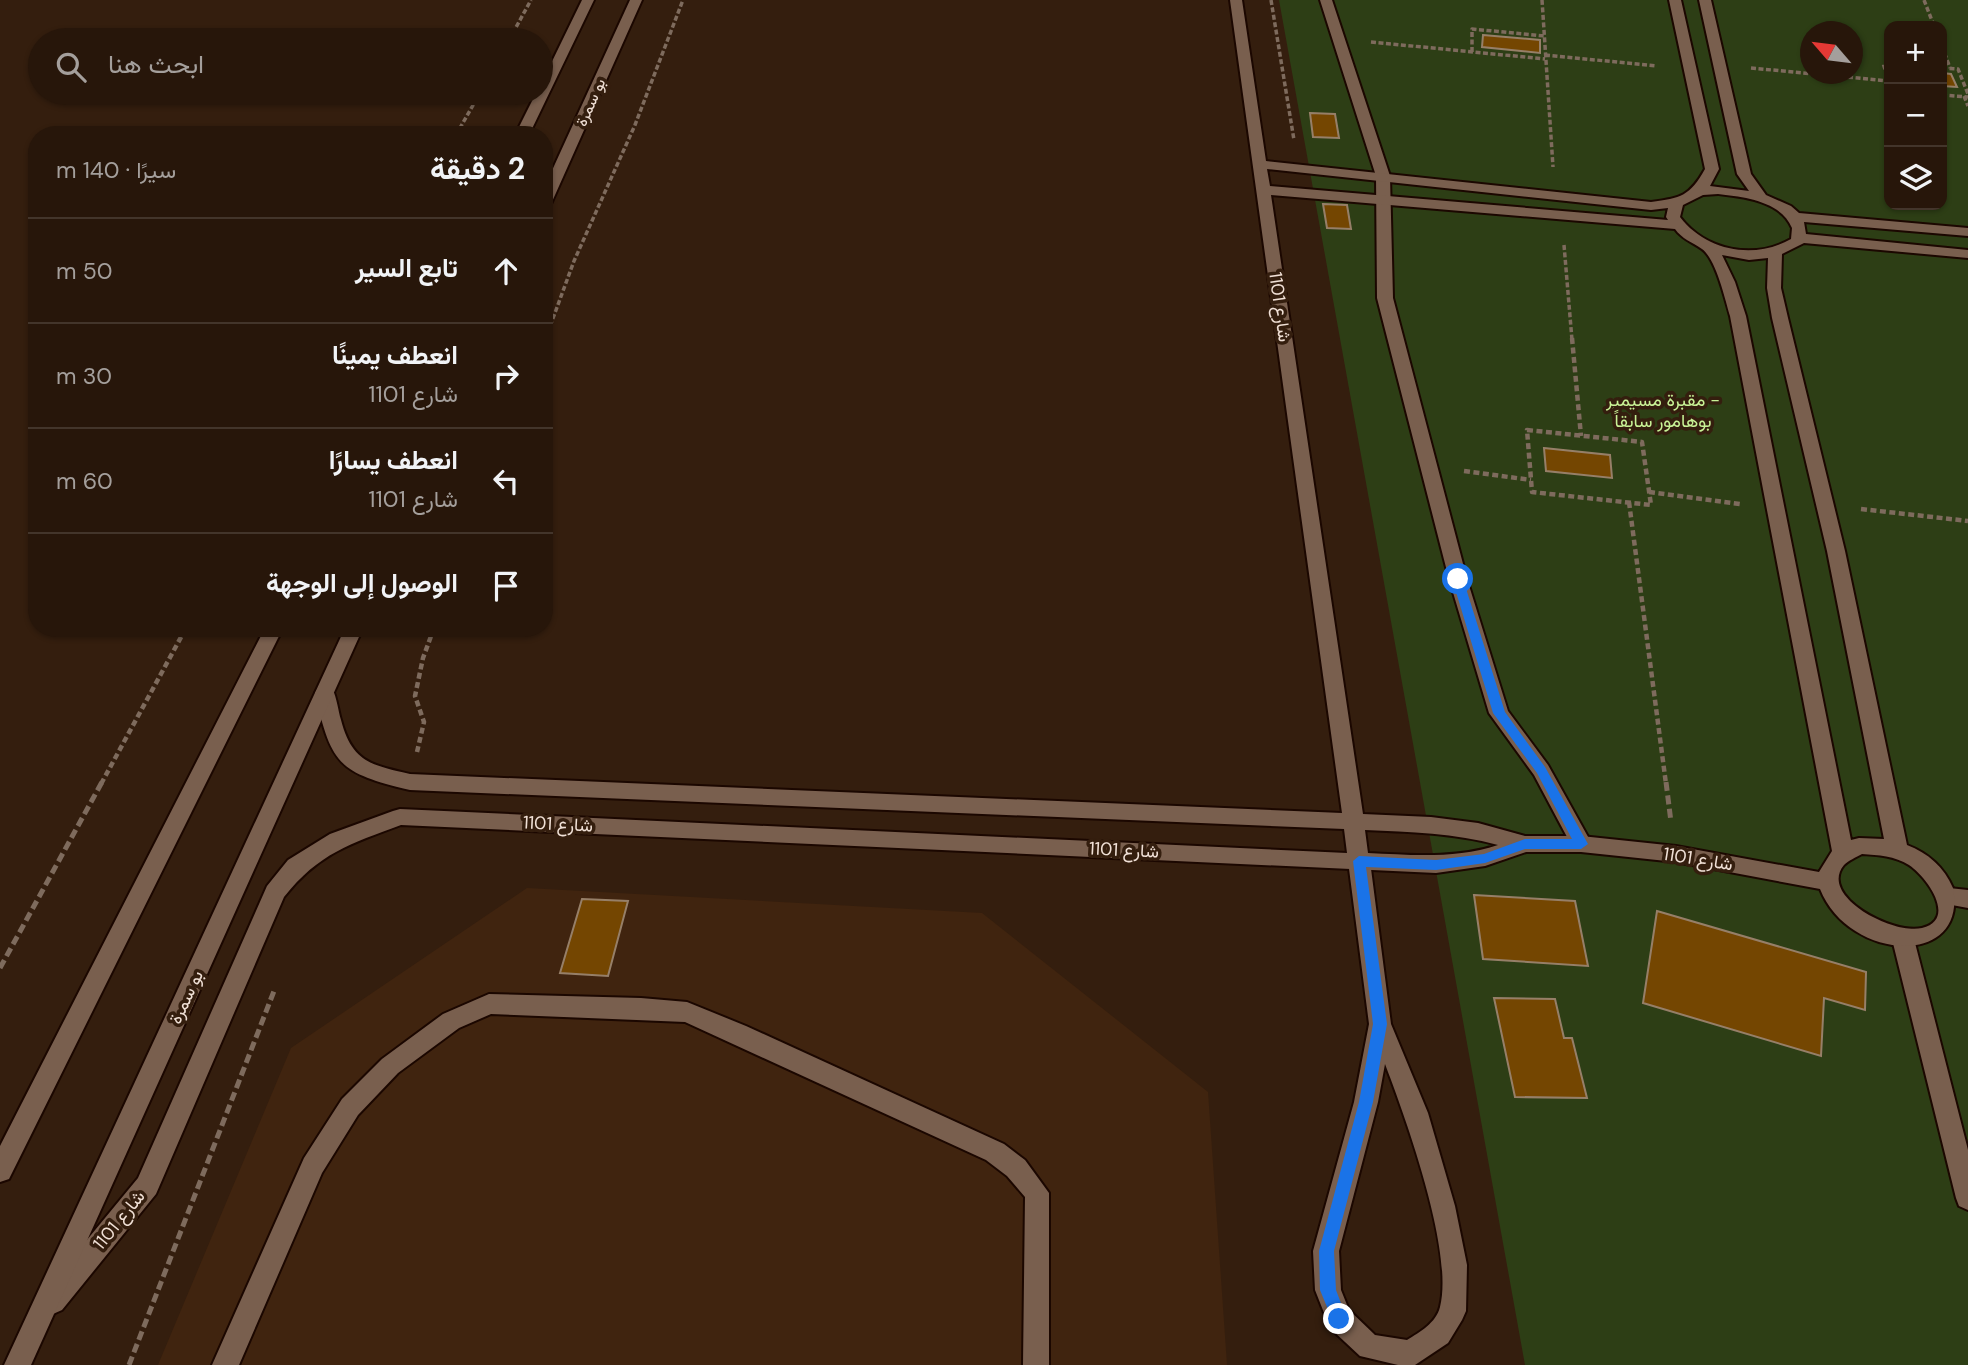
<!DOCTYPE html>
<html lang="ar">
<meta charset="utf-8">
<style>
:root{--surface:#27160a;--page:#332318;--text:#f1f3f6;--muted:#a49f9c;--line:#43352b}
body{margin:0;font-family:"DM Sans",Vazirmatn,sans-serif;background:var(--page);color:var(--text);direction:rtl}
.controls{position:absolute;right:21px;top:21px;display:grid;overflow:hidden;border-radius:14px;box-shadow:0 2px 5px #0004}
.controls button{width:63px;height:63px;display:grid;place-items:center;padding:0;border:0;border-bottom:2px solid var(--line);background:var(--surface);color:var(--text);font:35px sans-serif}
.compass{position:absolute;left:1800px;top:21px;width:63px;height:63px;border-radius:50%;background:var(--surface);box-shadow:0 2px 5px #0004;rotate:298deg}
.stop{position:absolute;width:21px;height:21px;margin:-16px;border:5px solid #1a73e8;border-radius:50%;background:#fff}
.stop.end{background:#1a73e8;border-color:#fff;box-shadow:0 2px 7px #0008}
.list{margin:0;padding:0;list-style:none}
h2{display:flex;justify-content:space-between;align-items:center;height:91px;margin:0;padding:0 28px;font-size:30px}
h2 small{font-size:23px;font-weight:400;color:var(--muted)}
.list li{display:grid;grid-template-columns:46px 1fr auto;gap:21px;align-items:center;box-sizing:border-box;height:105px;padding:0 28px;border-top:2px solid var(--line)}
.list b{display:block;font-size:26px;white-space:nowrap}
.list p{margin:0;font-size:23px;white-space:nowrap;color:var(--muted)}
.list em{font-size:23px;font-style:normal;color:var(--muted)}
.icon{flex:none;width:38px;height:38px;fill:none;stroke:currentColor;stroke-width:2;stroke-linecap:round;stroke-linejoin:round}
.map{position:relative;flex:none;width:1968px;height:1365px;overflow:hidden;direction:ltr}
.search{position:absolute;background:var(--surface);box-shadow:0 2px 5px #0004;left:28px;top:28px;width:525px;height:77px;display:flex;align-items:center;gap:18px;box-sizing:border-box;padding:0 24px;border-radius:38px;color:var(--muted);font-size:26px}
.panel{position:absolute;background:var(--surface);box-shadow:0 2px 5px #0004;left:28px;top:126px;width:525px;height:511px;border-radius:28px;direction:rtl}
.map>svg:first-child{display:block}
</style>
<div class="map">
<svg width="1968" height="1365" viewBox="0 0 1968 1365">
<rect width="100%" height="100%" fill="#341e0e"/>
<path fill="#40240f" d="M527 888 982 913 1208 1092 1227 1365H158L291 1048Z"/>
<path fill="#2d3e15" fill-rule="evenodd" d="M1279 0H1968V1365H1525ZM1889 26H1942V205H1889ZM1811 32H1853V74H1811Z"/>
<path fill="#744601" stroke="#967f68" stroke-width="2" d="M1483 35 1540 40V53L1482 47Z
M1942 73 1951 74 1957 87 1942 86Z
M1310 113 1335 114 1339 138 1313 137Z
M1323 204 1347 205 1351 229 1327 228Z
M1544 448 1610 455 1612 478 1546 471Z
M1474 895 1575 901 1588 966 1483 959Z
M582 899 628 901 608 976 560 973Z
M1657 911 1866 972 1865 1010 1824 998 1821 1056 1643 1003Z
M1494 998 1555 999 1564 1038H1572L1587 1098 1515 1097Z"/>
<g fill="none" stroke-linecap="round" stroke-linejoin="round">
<g stroke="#1b0700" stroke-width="4">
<path id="service" d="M1320 0H1332L1390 176 1393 298 1467 579 1508 711 1548 765 1592 844 1588 850 1581 852 1574 850 1534 775 1489 713 1449 579 1377 298 1376 176Z
M1359 853 1366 855 1370 861 1391 1024 1428 1113 1455 1206 1467 1265 1466 1311 1462 1320 1448 1343 1415 1365H1398L1360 1356 1330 1328 1315 1290 1313 1251 1354 1102 1369 1024 1348 861 1352 855ZM1385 1064C1406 1119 1454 1251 1440 1307 1436 1323 1420 1332 1407 1340L1375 1335 1349 1310 1341 1290 1339 1251 1378 1102Z
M1949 888 1968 890V908L1941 903 1938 897 1941 891Z
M1903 930 1911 933 1914 939 1968 1150V1210L1959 1206 1956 1198 1892 939 1895 933Z
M489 994 641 998 687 1002 746 1026 1004 1144 1025 1160 1049 1193V1365H1023L1025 1197 1007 1176 986 1160 685 1022 491 1014 459 1028 398 1073 358 1115 322 1173 239 1365H212L304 1158 342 1099 382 1059 443 1014Z"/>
</g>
<g stroke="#1b0700" stroke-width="4">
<path id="minor" d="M1230 0H1242L1266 161 1651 202C1681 198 1690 196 1705 169L1669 0H1681L1719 169 1710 186 1749 191 1737 174 1699 0H1711L1751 174 1766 195 1791 206 1799 213 1968 228V236L1804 222 1806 234 1968 250V258L1804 243 1782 254 1781 288 1788 318 1845 551 1907 845C1928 853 1944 867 1953 888 1968 968 1849 962 1820 889L1676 862 1581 852H1526L1485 866 1436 873 401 825C350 844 319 853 284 897L156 1194 62 1310 53 1314 44 1310 40 1301 44 1292 138 1178 267 886 288 860 330 834 393 811 400 809 1347 853 1344 829 410 790C339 773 331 765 315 693L318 688H332C337 698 338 710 341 720 352 762 371 765 410 774L1342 813ZM1267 169 1651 210 1668 208 1666 217 1668 220 1270 186ZM1718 194C1744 197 1781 201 1792 228L1791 239C1754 260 1706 251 1680 217L1683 205 1703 195ZM1271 195 1675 229C1682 239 1692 242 1702 249 1716 259 1725 299 1730 316L1832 851 1819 872 1676 846 1581 836H1525L1478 823 1431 817 1363 814ZM1722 255 1749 260 1768 258 1767 288 1772 318 1827 551 1884 839 1859 838 1851 840 1746 316 1735 282ZM1365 830C1410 832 1455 833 1498 845 1456 859 1412 855 1368 853ZM1862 854C1878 855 1895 856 1909 865 1926 876 1958 919 1922 928 1893 935 1818 896 1844 865 1848 861 1856 857 1862 854Z"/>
</g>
<g stroke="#1b0700" stroke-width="4">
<path id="tertiary" d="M582 0H594L529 135H515L536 93H541V84Z
M630 0H642L551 204 544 208V188Z
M265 628H283L9 1179 0 1182V1146Z
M345 628H363L31 1365H4Z"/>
</g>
<path stroke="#7e6b5d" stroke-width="3.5" stroke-dasharray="5 2.5" stroke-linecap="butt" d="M1271 0 1294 140
M1542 0 1553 167
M1924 0 1934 26
M509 40 531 0
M1371 42 1545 59
M1942 46 1950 68
M1472 52V29L1545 36
M1545 55 1657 66
M1889 63H1883L1889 82
M1751 68 1889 81
M1942 68 1958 69 1968 94
M1942 95 1968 97
M1964 96 1968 106
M456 135 480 93
M1564 245 1572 340
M545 340 574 261 635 125 683 0"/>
<path stroke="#7e6b5d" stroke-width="4.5" stroke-dasharray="6 3.5" stroke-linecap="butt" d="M1572 338 1581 436
M544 342 545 338
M1527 430 1642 442 1651 505 1532 492Z
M1464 471 1531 480
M1649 492 1740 504
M1629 502 1666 784
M1861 509 1968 521
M417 752 424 722 415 696 423 658 434 628
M101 784 186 628"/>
<path stroke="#7e6b5d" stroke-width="5" stroke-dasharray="9 4.5" stroke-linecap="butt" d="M1666 782 1671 822
M0 968 102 782
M129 1365 274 991"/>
<use href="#service" fill="#795f4e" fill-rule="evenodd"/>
<use href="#minor" fill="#795f4e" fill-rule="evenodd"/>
<use href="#tertiary" fill="#795f4e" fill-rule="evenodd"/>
</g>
<path fill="#1a73e8" d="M1458 576 1463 579 1505 712 1545 767 1588 844 1581 849H1525L1485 863 1436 870 1366 867 1387 1024 1373 1102 1334 1251 1336 1290 1347 1319 1345 1324 1339 1326 1334 1324 1320 1290 1319 1251 1359 1102 1373 1024 1353 861 1359 856 1436 860 1484 854 1525 839H1572L1537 773 1493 713 1452 579Z"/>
<g text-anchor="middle" stroke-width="7" stroke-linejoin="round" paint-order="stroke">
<g font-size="16" fill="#f0e0d6" stroke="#341e0e">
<text transform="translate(590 102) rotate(-66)" y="6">بو سمرة</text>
</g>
<g font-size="18" fill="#f0e0d6" stroke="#341e0e">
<text transform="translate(1280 307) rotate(82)" y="6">شارع 1101</text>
<text transform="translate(558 824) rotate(3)" y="6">شارع 1101</text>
<text transform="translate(1124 850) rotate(3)" y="6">شارع 1101</text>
<text transform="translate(1698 859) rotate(9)" y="6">شارع 1101</text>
<text transform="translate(186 997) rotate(-65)" y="6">بو سمرة</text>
<text transform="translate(119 1220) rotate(-51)" y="6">شارع 1101</text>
</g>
<g font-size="18" fill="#c8f296" stroke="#341e0e">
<text x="1663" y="406">مقبرة مسيمير -<tspan x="1663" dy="21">بوهامور سابقاً</tspan></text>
</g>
</g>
</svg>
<div class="controls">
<button>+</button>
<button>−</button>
<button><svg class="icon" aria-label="layers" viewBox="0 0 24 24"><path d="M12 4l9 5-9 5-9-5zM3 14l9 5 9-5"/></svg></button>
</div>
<svg class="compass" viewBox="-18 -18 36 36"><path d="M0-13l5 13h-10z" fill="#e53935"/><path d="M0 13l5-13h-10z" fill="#a49f9c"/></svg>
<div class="stop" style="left:1458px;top:579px"></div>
<div class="stop end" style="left:1339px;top:1319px"></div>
<div class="search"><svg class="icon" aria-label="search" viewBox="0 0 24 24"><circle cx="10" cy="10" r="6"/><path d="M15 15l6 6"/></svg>ابحث هنا</div>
<section class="panel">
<h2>2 دقيقة<small>سيرًا · 140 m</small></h2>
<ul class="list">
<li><svg class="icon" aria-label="ahead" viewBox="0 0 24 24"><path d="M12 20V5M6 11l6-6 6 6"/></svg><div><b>تابع السير</b></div><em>50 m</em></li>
<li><svg class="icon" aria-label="right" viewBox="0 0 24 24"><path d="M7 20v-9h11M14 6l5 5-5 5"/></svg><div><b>انعطف يمينًا</b><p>شارع 1101</p></div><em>30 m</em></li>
<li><svg class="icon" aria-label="left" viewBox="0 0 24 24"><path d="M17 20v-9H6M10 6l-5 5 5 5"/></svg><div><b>انعطف يسارًا</b><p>شارع 1101</p></div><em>60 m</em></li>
<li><svg class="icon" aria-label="arrive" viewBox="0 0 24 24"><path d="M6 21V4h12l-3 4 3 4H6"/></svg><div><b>الوصول إلى الوجهة</b></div></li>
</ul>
</section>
</div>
